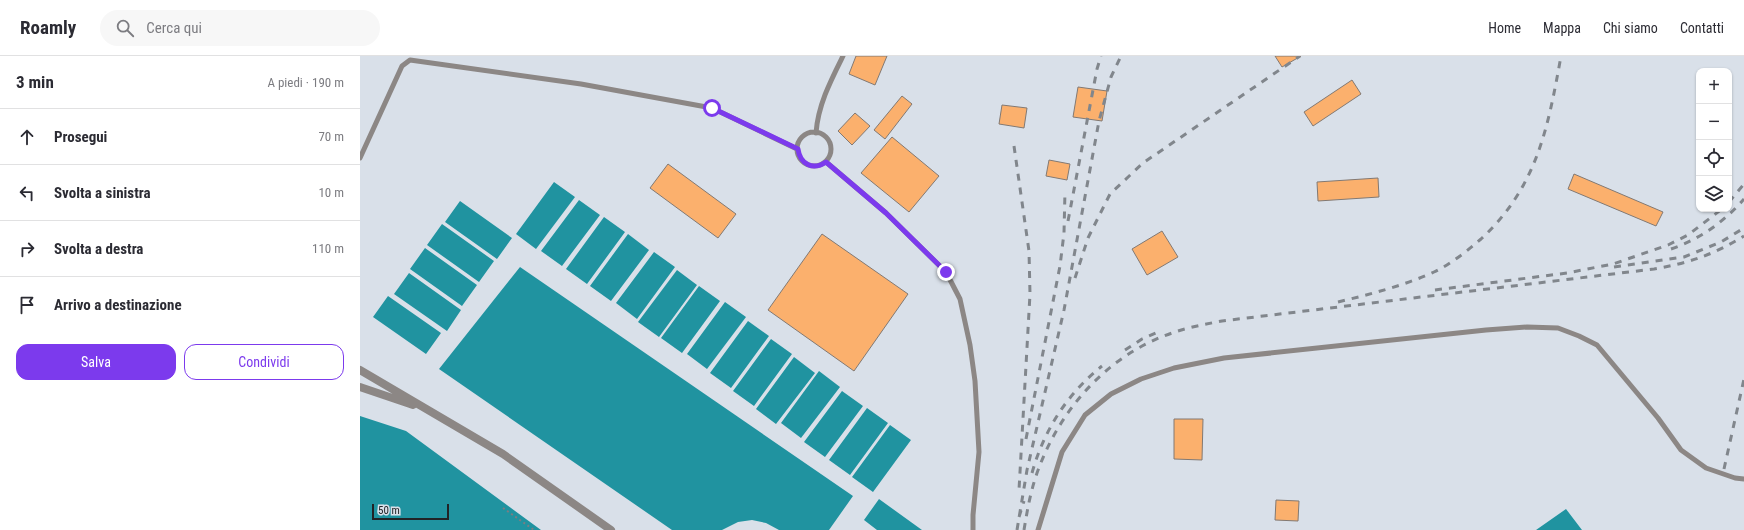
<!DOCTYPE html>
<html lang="it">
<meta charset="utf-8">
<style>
:root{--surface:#fff;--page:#f7f7f7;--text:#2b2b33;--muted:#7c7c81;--line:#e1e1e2;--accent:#7c3aed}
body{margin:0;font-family:"Roboto Condensed",sans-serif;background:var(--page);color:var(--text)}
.controls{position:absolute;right:12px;top:12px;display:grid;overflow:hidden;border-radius:8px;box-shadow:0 1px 3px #0004}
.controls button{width:36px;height:36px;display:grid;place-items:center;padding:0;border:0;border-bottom:1px solid var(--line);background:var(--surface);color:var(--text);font:20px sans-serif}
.scale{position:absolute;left:12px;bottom:10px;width:77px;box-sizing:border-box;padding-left:4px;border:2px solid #212326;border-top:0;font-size:11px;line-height:14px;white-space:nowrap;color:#212326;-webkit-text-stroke:3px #d9e0e9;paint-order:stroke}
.stop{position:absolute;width:12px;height:12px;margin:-9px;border:3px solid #7c3aed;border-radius:50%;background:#fff}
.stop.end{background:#7c3aed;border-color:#fff;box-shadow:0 1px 4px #0008}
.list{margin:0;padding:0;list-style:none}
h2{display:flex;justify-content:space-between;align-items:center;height:52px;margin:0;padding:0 16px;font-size:17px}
h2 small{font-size:13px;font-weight:400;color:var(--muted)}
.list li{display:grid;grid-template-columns:26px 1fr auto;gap:12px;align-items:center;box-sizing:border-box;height:56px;padding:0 16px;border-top:1px solid var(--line)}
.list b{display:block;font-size:15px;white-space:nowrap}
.list em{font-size:13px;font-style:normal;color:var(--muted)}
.actions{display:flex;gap:8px;padding:12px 16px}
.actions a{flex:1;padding:9px 0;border:1px solid var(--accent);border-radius:12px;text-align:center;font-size:14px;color:var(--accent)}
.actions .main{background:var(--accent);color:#fff}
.icon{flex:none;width:22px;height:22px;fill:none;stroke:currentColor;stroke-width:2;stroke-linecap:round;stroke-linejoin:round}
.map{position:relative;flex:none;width:1384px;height:474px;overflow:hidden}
header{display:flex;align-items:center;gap:24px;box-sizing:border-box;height:56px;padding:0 20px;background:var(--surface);border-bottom:1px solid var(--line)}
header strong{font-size:19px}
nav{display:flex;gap:22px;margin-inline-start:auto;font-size:14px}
.search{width:280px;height:36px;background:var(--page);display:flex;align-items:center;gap:10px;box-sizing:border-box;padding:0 14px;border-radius:22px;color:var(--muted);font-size:15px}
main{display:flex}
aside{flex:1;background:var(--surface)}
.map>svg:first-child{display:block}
</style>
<header>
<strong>Roamly</strong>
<div class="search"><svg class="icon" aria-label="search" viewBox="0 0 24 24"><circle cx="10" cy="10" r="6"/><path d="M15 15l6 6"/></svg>Cerca qui</div>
<nav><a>Home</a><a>Mappa</a><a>Chi siamo</a><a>Contatti</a></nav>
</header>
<main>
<aside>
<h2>3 min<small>A piedi · 190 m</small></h2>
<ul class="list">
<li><svg class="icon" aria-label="ahead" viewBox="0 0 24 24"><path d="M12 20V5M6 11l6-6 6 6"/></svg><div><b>Prosegui</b></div><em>70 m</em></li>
<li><svg class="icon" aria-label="left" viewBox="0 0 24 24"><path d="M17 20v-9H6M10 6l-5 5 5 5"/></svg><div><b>Svolta a sinistra</b></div><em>10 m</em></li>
<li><svg class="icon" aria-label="right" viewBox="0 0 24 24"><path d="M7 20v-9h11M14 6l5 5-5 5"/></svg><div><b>Svolta a destra</b></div><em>110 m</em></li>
<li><svg class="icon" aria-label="arrive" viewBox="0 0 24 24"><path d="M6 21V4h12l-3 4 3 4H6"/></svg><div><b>Arrivo a destinazione</b></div></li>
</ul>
<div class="actions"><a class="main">Salva</a><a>Condividi</a></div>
</aside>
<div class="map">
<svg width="1384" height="474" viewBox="0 0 1384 474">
<rect width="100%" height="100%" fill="#d9e0e9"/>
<path fill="#2093a0" d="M194 126 215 141 176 193 156 178Z
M219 144 240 159 202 210 181 195Z
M100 145 152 182 137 203 85 166Z
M244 161 265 176 227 228 206 213Z
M82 168 134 205 119 226 67 189Z
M268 178 289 194 251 245 230 230Z
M65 192 117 229 102 250 50 213Z
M294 196 315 211 277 263 256 247Z
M160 211 493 440 469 474H419L406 467 392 464 378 466 362 474H312L79 313Z
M317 214 337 229 299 281 278 266Z
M49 217 101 254 87 275 34 238Z
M339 230 360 245 322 297 301 282Z
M28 240 81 277 66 298 13 261Z
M365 246 386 261 347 313 327 298Z
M388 265 409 280 371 332 350 317Z
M411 283 432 298 394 350 373 335Z
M434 301 455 317 416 368 396 353Z
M459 315 480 331 441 382 421 367Z
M482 335 503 350 465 401 444 386Z
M507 352 528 367 490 419 469 404Z
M0 360 46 375 181 474H0Z
M530 369 551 384 513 436 492 421Z
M519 443 562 474H517L504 464Z
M1206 453 1222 474H1176Z"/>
<path fill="#fbb06d" stroke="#827973" d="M496 0H527L515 29 489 18Z
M915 0H941L922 11Z
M992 24 1001 38 953 70 944 56Z
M718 31 747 35 742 65 713 61Z
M542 40 552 48 525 83 514 74Z
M642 49 667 52 664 72 639 68Z
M495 57 510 70 492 89 478 75Z
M532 81 579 120 549 156 501 117Z
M689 104 710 108 707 124 686 120Z
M308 108 376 158 358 182 290 132Z
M1214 118 1303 156 1296 170 1208 133Z
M1018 122 1019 141 958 145 957 126Z
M802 175 818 201 787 219 772 193Z
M462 178 548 238 494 315 408 254Z
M814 363H843L842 404 814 403Z
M916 444 939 445 938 465 915 464Z"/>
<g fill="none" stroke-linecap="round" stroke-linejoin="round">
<path stroke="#7a7e84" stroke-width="2" stroke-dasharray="2 3" stroke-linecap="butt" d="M143 452 174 474"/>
<path stroke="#8c8785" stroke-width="5" d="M437 93a17 17 0 1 1 34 0a17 17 0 1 1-34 0Z
M456 77C458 49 471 24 483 0
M0 102 42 10 50 4 221 28 352 52 437 93
M466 106 526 157 586 216 600 243 610 289 615 325 619 396 613 459V474
M678 474 702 396 725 359 751 338 781 323 814 312 864 302 1126 274 1167 271 1198 272 1219 280 1237 289 1298 362 1321 394 1346 412 1375 422 1384 423"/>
<path stroke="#8c8785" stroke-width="8" d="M0 314 143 398 251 474
M0 331 53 349"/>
<path stroke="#81868c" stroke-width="3" stroke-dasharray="7 7" stroke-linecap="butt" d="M654 90 669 195 670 238 659 434
M1369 146 1384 128
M708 165 737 13 741 0
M1311 193C1340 183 1364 166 1384 143
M1254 211 1324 201 1361 186 1384 172
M715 222 728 182 750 138 783 107 940 0
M1075 234 1207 217 1253 208 1308 189 1328 179 1362 153
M978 246C1011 238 1043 230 1074 216 1091 208 1107 195 1121 183 1177 131 1188 72 1201 0
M765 294 782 283 800 275
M666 383 700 210 704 177 705 135
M1364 413 1384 323
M672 417C684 374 707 338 742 310
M659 461 664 445
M657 474 667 414 704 254 739 65 751 21 761 0
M664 474C667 456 670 438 676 420 698 355 747 298 815 276 830 271 846 268 862 265L1294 213C1329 207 1353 199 1384 180"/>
</g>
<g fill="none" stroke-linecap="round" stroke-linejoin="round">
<path stroke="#7c3aed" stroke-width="5" d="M352 52 438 93C440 108 453 115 466 106L526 157 586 216"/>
</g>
</svg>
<div class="controls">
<button>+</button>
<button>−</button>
<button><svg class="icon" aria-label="locate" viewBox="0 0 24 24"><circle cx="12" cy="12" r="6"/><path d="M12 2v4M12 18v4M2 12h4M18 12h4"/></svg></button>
<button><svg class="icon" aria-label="layers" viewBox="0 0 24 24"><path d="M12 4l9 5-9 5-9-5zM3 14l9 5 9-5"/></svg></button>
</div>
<div class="scale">50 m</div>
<div class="stop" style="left:352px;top:52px"></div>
<div class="stop end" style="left:586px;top:216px"></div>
</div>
</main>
